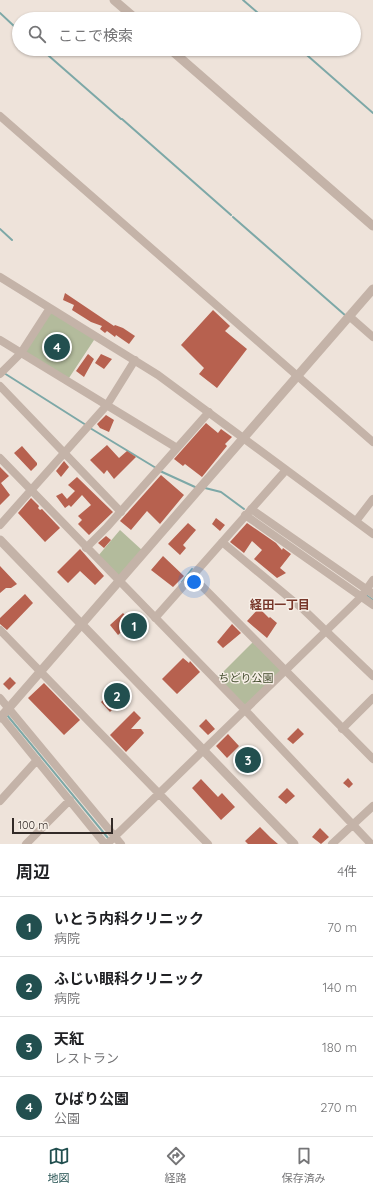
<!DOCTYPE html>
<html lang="ja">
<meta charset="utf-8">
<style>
:root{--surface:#fff;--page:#f6f6f6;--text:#202124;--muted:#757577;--line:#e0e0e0;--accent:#224f4f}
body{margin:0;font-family:Quicksand,"Noto Sans JP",sans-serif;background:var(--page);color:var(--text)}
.scale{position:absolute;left:12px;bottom:10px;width:101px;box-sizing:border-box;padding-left:4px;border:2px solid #322a27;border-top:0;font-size:11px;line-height:14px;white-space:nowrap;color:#322a27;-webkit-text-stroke:3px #f6eee6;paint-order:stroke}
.you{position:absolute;left:194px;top:582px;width:14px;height:14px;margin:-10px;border:3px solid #fff;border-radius:50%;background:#1a73e8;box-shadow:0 0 0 6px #1a73e833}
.badge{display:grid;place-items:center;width:26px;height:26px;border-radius:50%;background:var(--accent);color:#fff;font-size:13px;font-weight:700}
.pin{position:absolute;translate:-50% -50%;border:2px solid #fff;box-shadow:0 1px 4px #0006}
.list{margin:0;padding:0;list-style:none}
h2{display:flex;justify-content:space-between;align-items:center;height:52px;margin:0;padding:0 16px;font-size:17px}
h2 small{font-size:13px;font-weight:400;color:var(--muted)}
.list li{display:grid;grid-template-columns:26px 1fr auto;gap:12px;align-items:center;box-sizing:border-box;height:60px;padding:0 16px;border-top:1px solid var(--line)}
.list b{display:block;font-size:15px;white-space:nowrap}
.list p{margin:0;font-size:13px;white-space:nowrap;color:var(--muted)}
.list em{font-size:13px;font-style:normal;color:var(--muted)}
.icon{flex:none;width:22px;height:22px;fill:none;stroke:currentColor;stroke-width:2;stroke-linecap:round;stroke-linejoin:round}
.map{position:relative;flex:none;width:373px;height:844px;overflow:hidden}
.search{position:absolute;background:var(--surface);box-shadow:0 1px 3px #0004;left:12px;right:12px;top:12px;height:44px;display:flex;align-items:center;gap:10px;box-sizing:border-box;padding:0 14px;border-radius:22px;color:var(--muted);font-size:15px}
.sheet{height:292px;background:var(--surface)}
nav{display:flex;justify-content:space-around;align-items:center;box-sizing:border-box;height:56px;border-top:1px solid var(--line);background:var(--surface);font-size:11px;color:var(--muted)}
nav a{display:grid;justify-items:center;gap:2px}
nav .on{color:var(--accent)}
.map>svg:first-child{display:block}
</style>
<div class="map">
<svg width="373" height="844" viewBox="0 0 373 844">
<rect width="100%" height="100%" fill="#eee3da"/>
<path fill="#b3bb9c" d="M50 308 96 337 67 381 21 353Z
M120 530 143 551 120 578 98 556Z
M253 642 283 672 245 709 216 679Z"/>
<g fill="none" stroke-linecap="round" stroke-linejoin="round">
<path stroke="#7da8a7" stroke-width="2" d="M243 0 265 19
M0 13 15 27
M17 29 19 30
M41 49 121 119
M300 49 373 113
M122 119 231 215
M233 217 346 316
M0 229 12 240
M4 373 86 425
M90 428 156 468
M160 471 195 487
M205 488 221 492 244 509
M182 582 192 569
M366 595 373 600
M7 715 108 838"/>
</g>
<path fill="#b7614f" d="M65 293 114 326 115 325 123 328 135 336 129 344 116 335 115 337 107 331 105 333 100 329 102 326 91 322 72 310 74 305 63 300Z
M213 310 230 326 225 331 247 349 217 388 199 374 204 368 181 345Z
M88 354 94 359 84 377 76 371Z
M101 354 112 359 104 369 95 363Z
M106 415 114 420 109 432 100 428 97 424Z
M206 423 218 433 221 429 232 437 225 444 227 446 202 477 185 464 183 466 174 459Z
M107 445 119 458 127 451 136 457 114 479 107 470 104 474 90 460Z
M22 446 37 463V465L31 471 14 453Z
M64 461 69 467 61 477 56 471Z
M0 467 9 476 1 483 10 495 0 505Z
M161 475 184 495 160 524 147 511 131 530 120 521Z
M77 477 113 512 89 535 78 524 82 520 78 516 91 505 82 495 71 507 69 505 65 508 56 496 62 493 67 499 75 491 68 485Z
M31 498 39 506 38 508 40 510 42 509 60 528 45 542 18 513Z
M216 518 225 525 220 531 212 524Z
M188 523 196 530 183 545 186 548 180 555 168 544Z
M247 523 276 543 282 550 283 548 291 554 280 568 286 573 277 578 254 559 262 550 252 541 244 553 230 542Z
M106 536 111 540 104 548 98 543Z
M80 549 104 576 95 585 80 571 68 583 57 572Z
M163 556 184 576 173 587 151 570Z
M0 566 17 584 11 588H6L0 593Z
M25 594 33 603 7 630 0 624V618Z
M259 608 269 618 270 617 277 623 267 638 247 621Z
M123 613 132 622 118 635 110 625Z
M232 624 241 633 223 648 217 642Z
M183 658 189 663 190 661 200 672 177 694 162 679Z
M10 677 16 683 9 690 3 684Z
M44 683 80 720 64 735 28 698Z
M119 686 127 695 110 712 101 702Z
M134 711 141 718 131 729H141L144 733 126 752 110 735Z
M206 719 215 729 208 735 199 726Z
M298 728 304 734 293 744 287 739Z
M228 734 239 746 227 758 216 746Z
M251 752 258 760 245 773 237 764Z
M348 778 353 784 349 788 343 783Z
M201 779 218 797 222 793 235 807 221 820 192 788Z
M287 788 295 796 286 804 278 797Z
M260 827 271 838 278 844H248L245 841Z
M320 828 329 837 321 844 312 837Z"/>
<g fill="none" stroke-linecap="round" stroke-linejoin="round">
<path stroke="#c4b3a8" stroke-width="8" d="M0 116 373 442
M0 277 158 375 373 534
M349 316 373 337
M0 340 177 448
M0 374 21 353 50 308
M0 386 121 512
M0 458 245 710 371 844
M251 509 373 594
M245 515 373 605
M356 521 373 499
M0 525 107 405 135 360
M222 542 304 610 373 676
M86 548 107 527 209 412
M192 576 373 759
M155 618 286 470
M0 630 208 844
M0 698 121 844
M0 715 105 844
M342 729 373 698
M0 801 37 760
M26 844 70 800
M107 844 327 630 361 597 373 580
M332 844 373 806"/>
<path stroke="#c4b3a8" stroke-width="9" d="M114 0 136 19
M170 49 373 226
M0 540 294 844
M0 718 373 289"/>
</g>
<g text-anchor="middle" stroke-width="3" stroke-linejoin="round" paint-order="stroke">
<g font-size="11" fill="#444d2e" stroke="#f6eee6">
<text x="246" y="682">ちどり公園</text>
</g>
<g font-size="12" font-weight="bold" fill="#78372a" stroke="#f6eee6">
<text x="280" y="609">経田一丁目</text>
</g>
</g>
</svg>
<div class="scale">100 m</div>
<div class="you"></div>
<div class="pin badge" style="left:134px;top:626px">1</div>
<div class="pin badge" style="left:117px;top:696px">2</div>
<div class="pin badge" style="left:248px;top:760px">3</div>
<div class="pin badge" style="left:57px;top:347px">4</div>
<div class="search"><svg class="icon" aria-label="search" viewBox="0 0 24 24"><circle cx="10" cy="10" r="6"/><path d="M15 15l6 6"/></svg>ここで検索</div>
</div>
<section class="sheet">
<h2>周辺<small>4件</small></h2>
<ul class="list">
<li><span class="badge">1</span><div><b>いとう内科クリニック</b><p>病院</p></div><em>70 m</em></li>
<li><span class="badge">2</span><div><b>ふじい眼科クリニック</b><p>病院</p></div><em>140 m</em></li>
<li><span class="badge">3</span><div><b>天紅</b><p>レストラン</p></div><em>180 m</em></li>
<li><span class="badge">4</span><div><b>ひばり公園</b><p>公園</p></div><em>270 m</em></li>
</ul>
</section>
<nav>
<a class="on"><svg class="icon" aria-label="map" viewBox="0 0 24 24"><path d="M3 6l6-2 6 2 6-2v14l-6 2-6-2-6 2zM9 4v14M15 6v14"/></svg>地図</a>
<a><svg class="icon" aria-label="directions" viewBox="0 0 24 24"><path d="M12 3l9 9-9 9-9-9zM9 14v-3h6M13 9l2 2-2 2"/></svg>経路</a>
<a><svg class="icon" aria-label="saved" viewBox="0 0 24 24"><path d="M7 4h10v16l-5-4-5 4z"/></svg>保存済み</a>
</nav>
